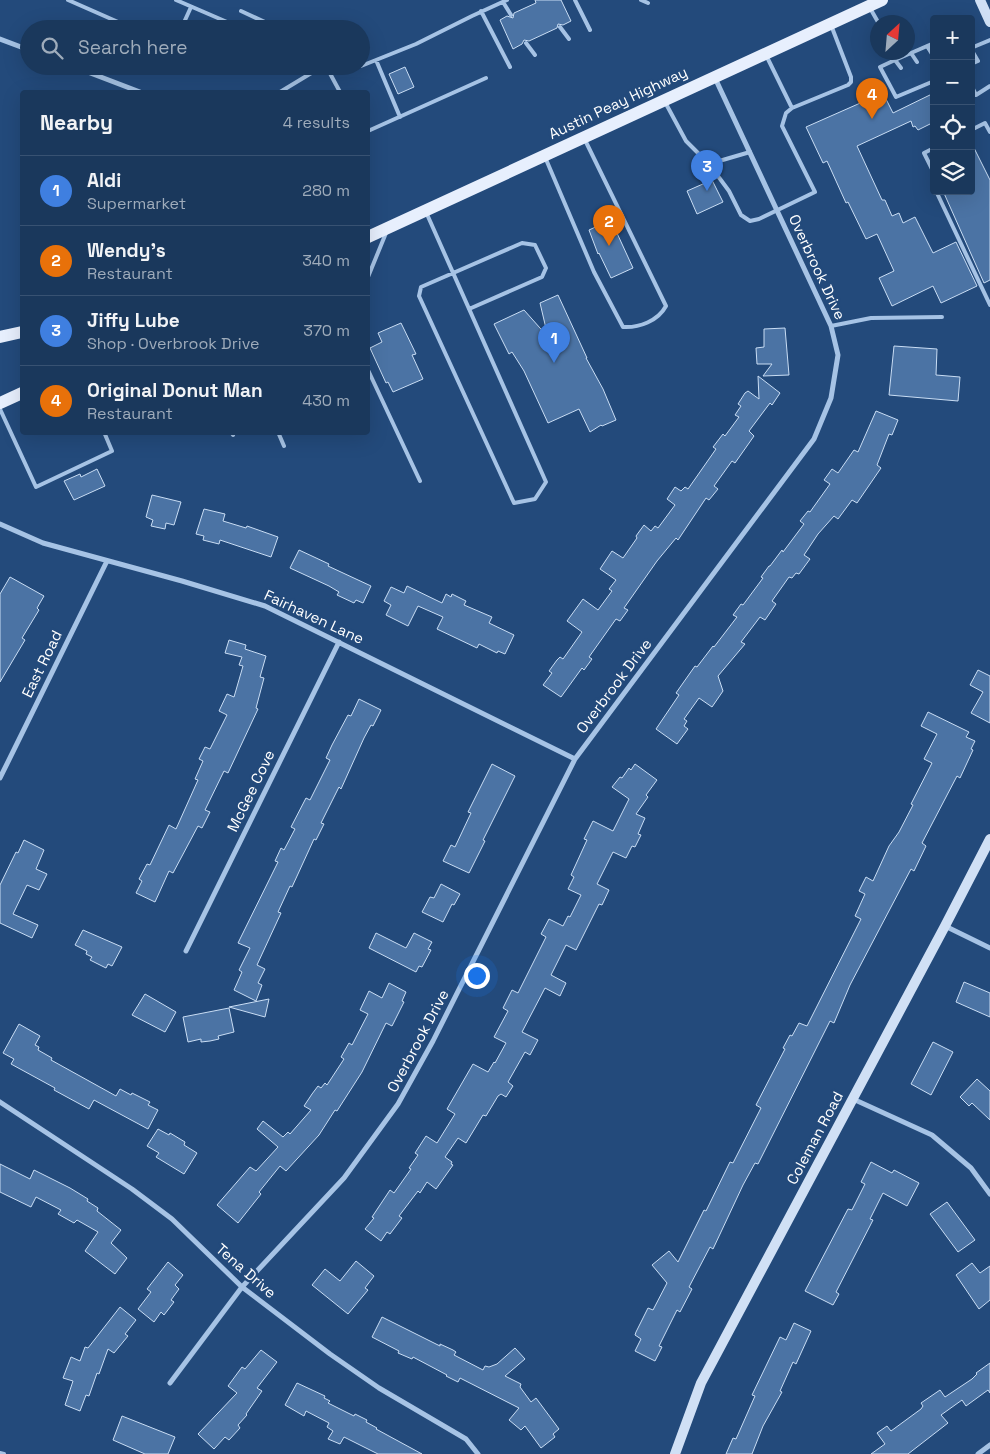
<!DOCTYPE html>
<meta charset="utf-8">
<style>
:root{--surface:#1a385c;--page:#274365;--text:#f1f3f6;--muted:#9facbb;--line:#385272;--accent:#8bbbb9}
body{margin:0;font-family:"Space Grotesk",sans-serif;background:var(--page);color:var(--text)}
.controls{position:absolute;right:15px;top:15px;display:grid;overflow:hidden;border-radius:5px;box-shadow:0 5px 20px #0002}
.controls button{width:45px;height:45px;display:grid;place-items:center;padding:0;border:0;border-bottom:1px solid var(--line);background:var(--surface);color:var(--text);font:25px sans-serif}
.compass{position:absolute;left:870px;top:15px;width:45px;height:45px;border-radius:50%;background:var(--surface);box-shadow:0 5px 20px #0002;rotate:26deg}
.you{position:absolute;left:476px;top:975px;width:18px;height:18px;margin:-12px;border:4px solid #fff;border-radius:50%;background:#1a73e8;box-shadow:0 0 0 8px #1a73e833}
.badge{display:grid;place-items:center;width:32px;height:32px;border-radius:50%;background:var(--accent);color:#fff;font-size:16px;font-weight:700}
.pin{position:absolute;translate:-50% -41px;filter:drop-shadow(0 1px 2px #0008)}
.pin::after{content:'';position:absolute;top:26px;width:18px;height:15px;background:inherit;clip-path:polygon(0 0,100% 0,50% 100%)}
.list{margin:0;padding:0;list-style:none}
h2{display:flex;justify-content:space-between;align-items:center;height:65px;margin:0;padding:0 20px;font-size:21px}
h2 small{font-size:16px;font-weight:400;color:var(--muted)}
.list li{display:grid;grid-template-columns:32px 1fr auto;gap:15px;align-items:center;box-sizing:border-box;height:70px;padding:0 20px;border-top:1px solid var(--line)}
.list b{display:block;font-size:19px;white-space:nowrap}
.list p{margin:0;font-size:16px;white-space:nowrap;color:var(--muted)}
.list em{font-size:16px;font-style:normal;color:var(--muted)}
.icon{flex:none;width:28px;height:28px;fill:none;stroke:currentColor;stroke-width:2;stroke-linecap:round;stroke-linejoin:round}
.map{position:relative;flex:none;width:990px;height:1454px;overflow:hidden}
.search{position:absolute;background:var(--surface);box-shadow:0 5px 20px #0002;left:20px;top:20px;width:350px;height:55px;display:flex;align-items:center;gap:12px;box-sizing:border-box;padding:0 18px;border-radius:28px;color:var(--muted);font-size:19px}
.panel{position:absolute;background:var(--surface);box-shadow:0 5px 20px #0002;left:20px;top:90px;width:350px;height:345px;border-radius:5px}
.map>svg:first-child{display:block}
</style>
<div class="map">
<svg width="990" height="1454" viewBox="0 0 990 1454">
<rect width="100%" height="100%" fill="#234a7b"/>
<path fill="#4b73a4" stroke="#c9ddf4" d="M535 0H561L571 21 563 25 558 24 557 28 529 41 524 40 522 44 513 49 500 20 507 16 513 18 514 13 536 3Z
M405 67 414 87 398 94 389 74Z
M883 93 893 113 934 93V122L918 130 915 126 913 127 911 121 857 146 882 200H885L892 216 899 213 903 223 915 217 933 253 956 242 977 286 941 303 933 286 892 306 879 278 894 271 877 234 866 239 848 202 846 203 827 161 823 163 806 127Z
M971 142 990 180V280L984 283 943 191H971Z
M712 180 723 202 697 214 687 191Z
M611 220 633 268 611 278 599 253 598 254 589 230Z
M558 295 587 358H586L603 389 616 420 602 426 601 425 590 432 579 409 548 423 524 371 512 352 509 354 494 324 524 310 548 337 540 303Z
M401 323 416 354 412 355 423 379 393 392 388 382 386 383 370 348 382 342 378 333Z
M785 328 789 375 763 376 772 364H757L756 348 764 347V329Z
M894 346 937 349 936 375 960 377 958 401 889 395Z
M758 376 780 393 772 405 770 403 749 431 754 436 735 463 732 461 714 486 718 489 709 500 706 498 678 540 676 538 657 561 624 608 628 610 620 621 616 619 589 657 592 659 584 670 582 668 561 697 543 685 552 673 549 671 557 660 560 657 563 659 582 632 567 621 583 599 598 610 612 591 609 589 616 580 600 569 612 551 623 558 637 538 636 536 644 525 651 531 655 526 658 528 675 505 667 499 675 487 681 491 685 487 688 489 716 449 713 447 723 434 725 436 739 417 735 415 741 406 738 404 745 393 748 391 759 399Z
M876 411 898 420 892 435 889 434 877 465 881 468 857 503 852 500 838 519 834 516 818 534 804 555 810 559 799 574 796 573 792 578 789 577 772 601 776 604 765 620 760 617 741 642 745 644 718 676 723 691 712 707 699 698 684 719 687 721 684 726 688 729 677 744 656 729 679 695 676 693 695 666 697 667 713 646 714 647 737 617 733 615 741 604 743 605 763 578 761 577 769 566H770L782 550 783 552 804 524 800 521 808 511 810 512 830 484 824 480 832 469 838 473 854 450 858 452Z
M97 469 105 486 74 500 64 481 80 474 81 477Z
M152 495 181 502 174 525 166 523 165 529 151 526 153 520 146 517Z
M204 509 225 514 223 521 246 528 247 526 278 537 271 557 220 540 219 544 203 540 204 536 196 534Z
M299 550 329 564 328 566 371 586 363 603 356 600 354 603 337 595 339 592 329 586 290 568Z
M10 577 44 596 37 608 39 610 22 638 25 640 0 682V594Z
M407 586 442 603 446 594 451 597 452 594 466 601 464 605 492 617 489 623 514 635 505 654 498 651 497 653 479 644 477 648 437 629 443 617 418 606 408 626 386 615 391 605 384 601 391 587 404 593Z
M229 640 246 645 245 649 266 656 260 677 264 678 256 708 258 709 228 773 224 771 205 810 210 812 202 828 198 826 173 873 169 871 155 902 136 893 142 881 139 879 147 864 150 865 169 825 176 829 198 780 195 779 203 761 199 759 205 747 210 749 227 715 219 711 227 694 234 697 243 666 239 665 242 657 225 653Z
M978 670 990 676V723L971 713 983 692 970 685Z
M359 699 381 710 373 726 371 725 364 738 341 789 339 787 321 823 324 824 316 840 314 839 292 887 290 886 278 912 281 913 257 965 265 969 258 983 262 985 256 1001 234 990 242 972 239 970 250 948 238 943 278 862 275 861 281 848 284 850 295 829 291 827 306 798 310 800 330 760 326 758 332 745 348 715 351 716Z
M928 712 969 732 966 737 975 741 971 749 973 750 960 778 957 776 922 843 926 846 914 871 911 869 850 985 834 1023 830 1021 758 1164 755 1163 743 1185 713 1249 710 1247 689 1287 692 1289 680 1312 677 1310 659 1346 662 1347 655 1361 635 1351 641 1339 635 1335 636 1332 648 1308 653 1310 667 1283 652 1265 669 1251 678 1262 704 1210 706 1211 730 1162 733 1163 761 1108 756 1105 785 1049 783 1048 790 1035 792 1036 799 1023 807 1026 861 919 855 916 865 894 859 891 866 877 873 881 889 846 899 832 913 805 911 804 932 763 924 759 937 734 921 726Z
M492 764 515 776 483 840 485 841 469 873 443 861 451 845 455 847 471 813 468 812Z
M635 764 657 780 646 795 648 797 636 814 645 818 638 834 641 835 635 847 632 846 626 858 613 852 597 884 609 890 602 905 599 904 576 950 566 945 551 975 566 983 560 996 545 988 522 1032 538 1040 530 1055 525 1052 508 1082 513 1086 506 1097 501 1094 498 1096 486 1116 483 1115 466 1143 458 1138 445 1157 452 1162 451 1164 453 1165 436 1189 427 1182 420 1193 418 1191 399 1216 402 1218 390 1234 387 1232 381 1241 365 1229 374 1218 372 1217 390 1190 394 1193 411 1169 409 1168 418 1155 415 1153 426 1136 437 1143 455 1114 447 1109 473 1064 488 1072 494 1062 495 1063 506 1043 494 1037 508 1011 503 1008 512 990 518 993 546 937 541 934 549 919 563 926 568 916 570 917 581 895 568 889 574 877 571 875 587 840 584 839 593 821 613 831 629 799 612 787 620 777 622 778 629 768 631 770Z
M24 840 44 850 36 869 47 874 39 890 27 885 13 914 38 925 32 938 0 923V885L16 852 18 853Z
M441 884 460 894 454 905 452 904 443 922 422 912 430 897 434 898Z
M83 930 122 947 112 966 108 964 106 968 90 960 92 957 86 954 87 951 75 945Z
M376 933 406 948 414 933 432 942 428 949 431 950 422 967 419 966 416 972 369 948Z
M964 982 990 993V1017L956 1002Z
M389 983 406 992 402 1001 404 1002 392 1026 386 1023 362 1072 337 1111 335 1110 319 1135 286 1171 280 1166 259 1192 261 1194 238 1223 217 1205 250 1167 256 1171 278 1147 257 1129 263 1121 283 1137 288 1132 290 1134 311 1110 304 1106 312 1094 318 1086 321 1088 325 1083 327 1085 344 1059 341 1057 349 1043 352 1045 368 1014 360 1010 369 991 382 998Z
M145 994 176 1012 165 1032 132 1015Z
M269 999 265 1017 229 1007Z
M229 1008 234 1032 218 1036 219 1039 210 1041 201 1042V1039L188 1042 183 1017Z
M19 1024 40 1036 35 1045 39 1047 38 1050 52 1058 51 1060 116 1096 120 1089 131 1095 132 1093 150 1102 148 1105 158 1110 148 1129 94 1100 89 1109 54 1090 55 1088 11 1064 14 1059 3 1053Z
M933 1042 953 1052 931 1095 911 1084Z
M977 1079 990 1091V1120L972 1103 969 1106 960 1097Z
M158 1129 169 1135 170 1133 185 1142 184 1145 197 1153 184 1174 156 1157 159 1153 147 1146Z
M871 1162 892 1173 894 1170 919 1183 907 1206 883 1193 870 1219 873 1220 836 1292 839 1294 833 1305 805 1291 848 1209 852 1210 865 1184 861 1182Z
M0 1164 30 1179 34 1170 70 1188 88 1199 87 1201 98 1208 97 1211 121 1230 111 1243 127 1258 115 1274 85 1251 98 1232 77 1220 74 1223 58 1214 61 1210 36 1197 31 1207 0 1192Z
M947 1202 975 1240 958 1252 930 1214Z
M356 1261 374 1276 365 1288 368 1290 348 1314 312 1285 325 1269 340 1281Z
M168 1262 183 1275 175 1285 179 1289 171 1300 174 1302 164 1315 161 1312 154 1322 138 1309 151 1292 147 1289Z
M972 1263 980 1273 990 1266V1300L979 1309 956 1275Z
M120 1307 136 1320 125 1334 128 1336 114 1353 108 1349 99 1374 97 1373 89 1396 86 1395 80 1411 65 1405 73 1381 63 1378 71 1357 80 1361 85 1347 88 1348Z
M382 1317 440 1346V1344L453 1350 456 1352 454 1355 483 1370 485 1366 489 1367 497 1364 515 1348 525 1359 505 1376 521 1384 520 1387 531 1402 536 1398 559 1429 553 1434 555 1437 541 1448 525 1426 521 1430 509 1420 519 1408 460 1378 458 1382 446 1376 447 1375 413 1357 412 1359 398 1353 399 1351 372 1337Z
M794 1323 811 1331 796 1364 793 1362 780 1391 782 1392 763 1426 752 1454H726L733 1438 736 1439 755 1396 752 1395 780 1337 786 1340Z
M261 1350 277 1362 257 1388 262 1391 246 1414 247 1415 238 1425 240 1428 229 1440 225 1437 214 1449 198 1434 237 1393 228 1386 242 1367 245 1369Z
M990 1363V1393L988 1390 966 1406 962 1400 941 1415 948 1423 908 1454H871L885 1444 877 1433 887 1426 891 1431 921 1409 923 1406 921 1403 940 1390 945 1397 972 1379 977 1374 976 1373Z
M297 1383 325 1396 324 1398 330 1401 328 1403 354 1416 355 1414 367 1420 366 1422 377 1428 376 1429 422 1454H378L344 1437 340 1444 328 1439 333 1431 327 1427 329 1423 306 1411 304 1416 285 1405Z
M122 1416 175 1437 168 1454H145L113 1440Z"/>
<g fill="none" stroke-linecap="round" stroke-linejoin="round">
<path stroke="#a6c3e5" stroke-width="4" d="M68 0 134 29
M176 0 234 25
M575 0 590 30
M641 0 648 3
M503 2 511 15
M870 8 878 22
M241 11 280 29
M481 11 510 67
M560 27 569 39
M181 29 191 7
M526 43 535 55
M927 46 932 54
M971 48 990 40
M971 49 978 61 971 64
M892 52 895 60 934 43
M911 53 917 62
M766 55 792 108
M376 60 400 117
M326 66 340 92
M361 66 416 44 472 16 507 0
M901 68 895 60 880 67 896 97 934 81
M971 85 976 95 990 86
M280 92 323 66
M665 102 686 141 709 164 729 191 741 215 750 221 759 219 815 192 782 126 786 113 792 108 848 85 851 82V77L831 25
M971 130 985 123 990 132
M368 131 486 78
M934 148 924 153 934 173
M545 157 594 272 623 327C639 328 658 321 666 306L585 140
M709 164 750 152
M936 191 990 305
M426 212 546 482 535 499 514 503 419 296 421 287 522 243 535 245 546 268 542 277 469 309
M368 277 386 233
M831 326 871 318 942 317
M368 370 420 481
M0 409 36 487 112 451 104 432
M231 432 233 435
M278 432 284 446
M0 1453 4 1454"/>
<path stroke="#a6c3e5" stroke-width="5" d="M0 39 29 50
M72 66 140 92
M0 524 43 543 182 581 265 606 575 759
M0 778 107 561
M945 926 990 948
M186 951 339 642
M853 1099 932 1135 971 1168 990 1194
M0 1102 132 1189 172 1219 242 1287 330 1354 379 1388 466 1439 478 1454
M170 1383 242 1287 344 1178 398 1104 433 1041 575 759 814 439 831 398 838 355 831 326 715 78
M978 1454 990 1445"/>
<path stroke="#d0e0f5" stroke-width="10" d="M980 0 990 22
M675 1454 701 1383 945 926 990 839"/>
<path stroke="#e7effd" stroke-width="12" d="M368 237 882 0
M0 337 22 332
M0 403 22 393"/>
</g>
<g text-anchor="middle" stroke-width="5" stroke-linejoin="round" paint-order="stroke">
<g font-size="15" fill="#fff" stroke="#234a7b">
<text transform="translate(618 103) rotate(-25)" y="5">Austin Peay Highway</text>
<text transform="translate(817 267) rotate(65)" y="5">Overbrook Drive</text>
<text transform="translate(314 617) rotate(25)" y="5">Fairhaven Lane</text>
<text transform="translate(42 664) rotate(-64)" y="5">East Road</text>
<text transform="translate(614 686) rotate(-53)" y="5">Overbrook Drive</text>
<text transform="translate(251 791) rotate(-64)" y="5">McGee Cove</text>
<text transform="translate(418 1041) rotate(-62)" y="5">Overbrook Drive</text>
<text transform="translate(815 1138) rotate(-62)" y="5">Coleman Road</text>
<text transform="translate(246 1271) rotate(41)" y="5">Tena Drive</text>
</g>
</g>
</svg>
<div class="controls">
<button>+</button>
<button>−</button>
<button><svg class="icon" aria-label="locate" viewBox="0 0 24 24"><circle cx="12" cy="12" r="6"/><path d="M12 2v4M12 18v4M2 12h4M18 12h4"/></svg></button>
<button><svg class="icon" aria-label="layers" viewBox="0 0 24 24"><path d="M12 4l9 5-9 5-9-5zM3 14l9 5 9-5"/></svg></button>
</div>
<svg class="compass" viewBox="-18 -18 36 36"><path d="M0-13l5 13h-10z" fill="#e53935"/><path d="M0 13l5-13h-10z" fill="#9facbb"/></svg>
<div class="you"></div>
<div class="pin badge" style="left:554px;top:363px;background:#3f7fe0">1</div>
<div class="pin badge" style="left:609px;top:246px;background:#e8710a">2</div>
<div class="pin badge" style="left:707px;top:191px;background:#3f7fe0">3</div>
<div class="pin badge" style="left:872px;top:119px;background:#e8710a">4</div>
<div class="search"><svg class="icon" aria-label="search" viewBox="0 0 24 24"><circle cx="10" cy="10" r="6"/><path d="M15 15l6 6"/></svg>Search here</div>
<section class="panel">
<h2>Nearby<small>4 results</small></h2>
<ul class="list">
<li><span class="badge" style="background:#3f7fe0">1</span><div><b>Aldi</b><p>Supermarket</p></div><em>280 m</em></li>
<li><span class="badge" style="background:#e8710a">2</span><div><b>Wendy's</b><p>Restaurant</p></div><em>340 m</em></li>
<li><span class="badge" style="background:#3f7fe0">3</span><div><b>Jiffy Lube</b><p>Shop · Overbrook Drive</p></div><em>370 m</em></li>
<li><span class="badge" style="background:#e8710a">4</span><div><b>Original Donut Man</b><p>Restaurant</p></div><em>430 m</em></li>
</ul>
</section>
</div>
